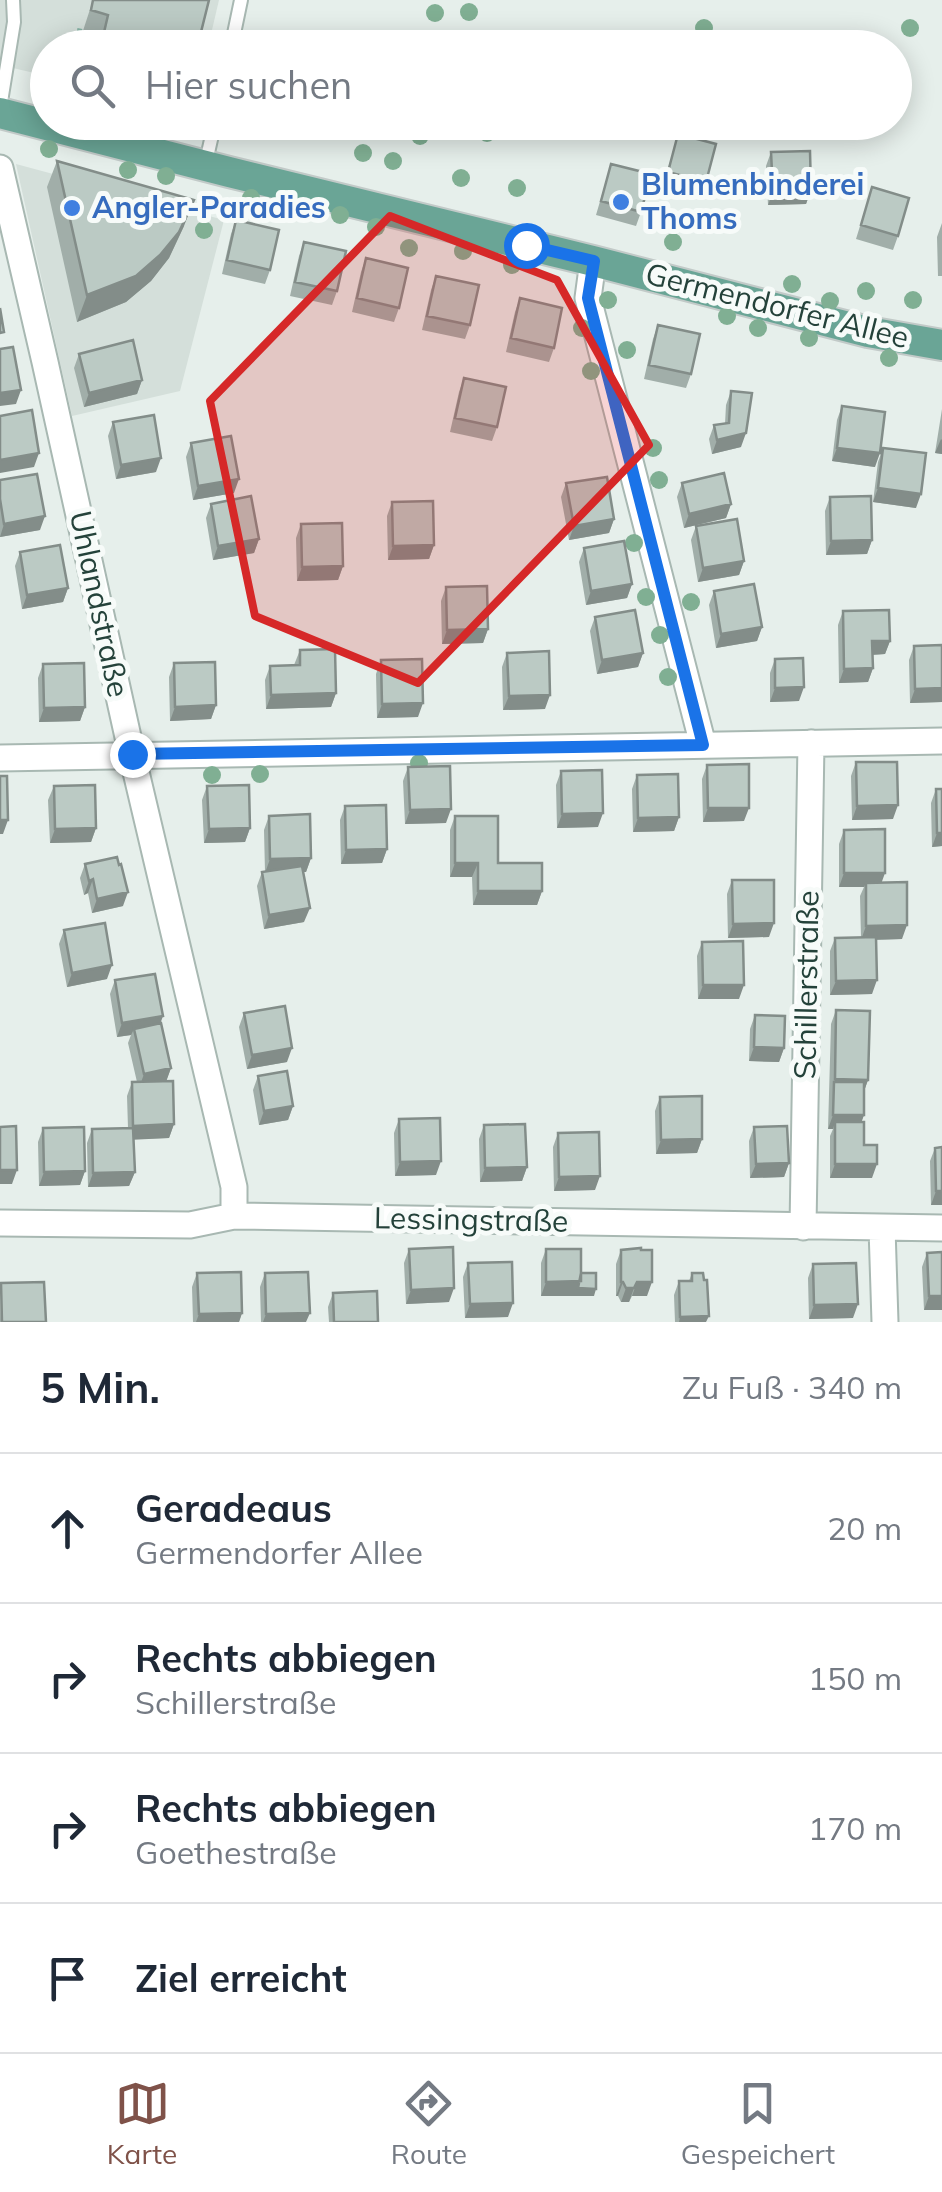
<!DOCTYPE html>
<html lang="de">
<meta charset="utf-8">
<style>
:root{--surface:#fff;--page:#f6f6f7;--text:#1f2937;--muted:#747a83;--line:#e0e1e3;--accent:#7f5249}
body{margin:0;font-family:Mulish,sans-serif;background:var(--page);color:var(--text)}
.stop{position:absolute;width:30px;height:30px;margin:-22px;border:8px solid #1a73e8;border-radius:50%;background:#fff}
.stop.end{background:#1a73e8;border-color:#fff;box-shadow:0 2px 10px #0008}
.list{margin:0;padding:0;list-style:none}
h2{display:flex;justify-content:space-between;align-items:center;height:130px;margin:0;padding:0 40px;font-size:42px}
h2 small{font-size:32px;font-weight:400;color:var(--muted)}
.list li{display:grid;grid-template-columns:65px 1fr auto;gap:30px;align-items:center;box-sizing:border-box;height:150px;padding:0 40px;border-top:2px solid var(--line)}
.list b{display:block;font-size:38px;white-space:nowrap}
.list p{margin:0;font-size:32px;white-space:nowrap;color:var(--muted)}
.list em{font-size:32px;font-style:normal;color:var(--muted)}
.icon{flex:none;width:55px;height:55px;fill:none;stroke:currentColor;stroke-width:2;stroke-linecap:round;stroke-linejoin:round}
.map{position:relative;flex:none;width:942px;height:1322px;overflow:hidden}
.search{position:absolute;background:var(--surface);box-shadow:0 5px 25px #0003;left:30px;right:30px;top:30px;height:110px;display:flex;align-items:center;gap:25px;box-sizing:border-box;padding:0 35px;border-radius:55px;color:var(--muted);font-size:38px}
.sheet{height:730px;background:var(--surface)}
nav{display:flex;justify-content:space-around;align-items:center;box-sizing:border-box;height:140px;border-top:2px solid var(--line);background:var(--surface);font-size:28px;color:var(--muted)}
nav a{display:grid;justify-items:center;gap:5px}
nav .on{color:var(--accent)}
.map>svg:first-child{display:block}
</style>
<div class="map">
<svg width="942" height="1322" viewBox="0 0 942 1322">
<rect width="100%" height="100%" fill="#e6efeb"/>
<path fill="#d4dfda" d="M0 0H219L208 47 48 48 47 76 0 65Z
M16 164 224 220 180 391 72 416Z"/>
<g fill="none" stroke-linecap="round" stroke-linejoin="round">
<g stroke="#a8b8b2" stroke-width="16">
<path id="service" d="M231 48 241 0
M0 108 14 22 13 0
M205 166 215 122"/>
</g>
<g stroke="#a8b8b2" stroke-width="29">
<path id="minor" d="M0 168 45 362 132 755 234 1187V1216
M593 261 588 298 703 745
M0 758 942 741
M0 1223 190 1225 234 1216 942 1228
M803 1227 811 743
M882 1228 885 1322"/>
</g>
<g stroke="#c2cac8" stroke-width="34">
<path id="primary" d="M0 113 229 172 593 261 868 332 942 345"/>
</g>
<path stroke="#86b3a5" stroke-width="4" stroke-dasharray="5 8" stroke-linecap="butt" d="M82 31 72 29 73 38 87 42 86 48"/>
<use href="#service" stroke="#fff" stroke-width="12"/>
<use href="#minor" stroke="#fff" stroke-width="25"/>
<use href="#primary" stroke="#6aa596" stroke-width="30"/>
</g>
<g fill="#80af93">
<circle cx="469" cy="12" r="9"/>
<circle cx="435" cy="13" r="9"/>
<circle cx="704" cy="28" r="9"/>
<circle cx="910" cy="28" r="9"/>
<circle cx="487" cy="133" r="9"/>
<circle cx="420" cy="136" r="9"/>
<circle cx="49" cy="149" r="9"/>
<circle cx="363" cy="153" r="9"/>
<circle cx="393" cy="161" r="9"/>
<circle cx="128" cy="170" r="9"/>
<circle cx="166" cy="176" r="9"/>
<circle cx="461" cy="178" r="9"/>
<circle cx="517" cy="188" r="9"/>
<circle cx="251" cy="198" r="9"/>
<circle cx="289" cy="206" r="9"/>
<circle cx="340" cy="215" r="9"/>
<circle cx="655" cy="219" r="9"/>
<circle cx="376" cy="227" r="9"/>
<circle cx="204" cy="230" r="9"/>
<circle cx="673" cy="242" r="9"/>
<circle cx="409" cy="248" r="9"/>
<circle cx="463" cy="251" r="9"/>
<circle cx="512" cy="265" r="9"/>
<circle cx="792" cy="284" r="9"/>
<circle cx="866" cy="291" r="9"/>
<circle cx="608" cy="300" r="9"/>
<circle cx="913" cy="300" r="9"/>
<circle cx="830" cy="301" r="9"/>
<circle cx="727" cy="316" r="9"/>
<circle cx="582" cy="328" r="9"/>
<circle cx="758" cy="328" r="9"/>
<circle cx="809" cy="338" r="9"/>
<circle cx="627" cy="350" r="9"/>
<circle cx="889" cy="358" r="9"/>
<circle cx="591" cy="371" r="9"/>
<circle cx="653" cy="448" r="9"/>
<circle cx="659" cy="480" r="9"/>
<circle cx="634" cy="543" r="9"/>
<circle cx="646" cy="597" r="9"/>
<circle cx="691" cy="602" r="9"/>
<circle cx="660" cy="635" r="9"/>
<circle cx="668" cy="677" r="9"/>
<circle cx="419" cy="763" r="9"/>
<circle cx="260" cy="774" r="9"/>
<circle cx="212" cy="775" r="9"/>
</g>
<path fill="#a1aea9" d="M93 0 197 48H97L99 41 81 37Z
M361 122H387L384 129Z
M678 134 706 182 701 196 663 186Z
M771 152 811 190 806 204 768 205 766 166Z
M57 161 184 226 169 258 151 281 126 302 77 322 47 187Z
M611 164 641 212 636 226 596 215Z
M872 187 898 236 893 250 856 239Z
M236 220 270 270 265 284 222 274 231 234Z
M942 223V276H938L937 237Z
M304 242 337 291 332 305 290 296 299 256Z
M366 258 399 308 394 322 352 312 361 272Z
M436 276 470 325 465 339 422 330 431 290Z
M520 298 554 348 549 362 506 352 515 312Z
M658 325 691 374 686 388 644 379 653 339Z
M79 354 142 380 137 394 84 407 74 368Z
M464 378 497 427 492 441 450 432 459 392Z
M731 391 741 447 712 454 709 439 714 425 725 424 726 405Z
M842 406 875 467 832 461 837 420Z
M942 409V454L935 453Z
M113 422 156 472 116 479 108 436Z
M191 443 234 493 193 500 186 457Z
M883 448 916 508 873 502 878 462Z
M0 480 40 530 0 537Z
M566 483 614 519 609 533 569 540 561 497Z
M682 483 731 504 726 518 684 528 677 497Z
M830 497 872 540 867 554 826 555 825 511Z
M392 502 434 545 429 559 388 560 387 516Z
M211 504 259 539 254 553 213 560 206 518Z
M301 524 343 566 338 580 297 581 296 538Z
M696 526 744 561 739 575 698 582 691 540Z
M584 548 632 584 627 598 586 605 579 562Z
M20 552 68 588 63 602 22 609 15 566Z
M446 587 488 629 483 643 442 644 441 601Z
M714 591 762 627 757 641 716 648 709 605Z
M843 611 890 641 885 654 873 655V668L868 682 839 683 838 625Z
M595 617 643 653 638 667 597 674 590 631Z
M942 645V702L910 703 909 660 914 646Z
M300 650 336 693 331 707 266 709 265 680 270 666 294 665Z
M507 653 545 709 503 710 502 667Z
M775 659 799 701 770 702V673Z
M381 660 418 717 377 718 376 674Z
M174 663 216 705 211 719 170 721 169 677Z
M43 664 85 707 80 721 39 722 38 678Z
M856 762 893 819 852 820 851 776Z
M707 765 744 821 703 822 702 779Z
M408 767 446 823 405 824 403 781Z
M561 771 598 827 557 828 556 785Z
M637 775 679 817 674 831 633 832 632 789Z
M54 786 96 828 91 842 50 843 48 800Z
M207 786 250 828 245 842 204 843 202 800Z
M936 789 942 846 932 847 931 803Z
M345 806 387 849 382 863 341 864 340 820Z
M269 816 311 858 306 872H303L304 922 264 929 257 886 262 872H265L264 830Z
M455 816 498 863 542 891 537 905H473L472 877H450V830Z
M844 830 882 882 902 939 876 940 872 994 830 995V951L835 938 861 937 860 896 864 887H839V844Z
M85 864 123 906 92 913 88 893 84 895 80 878Z
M732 880 769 937 728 938 727 894Z
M64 930 107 979 67 987 59 944Z
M702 942 739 999H698L697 956Z
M115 980 160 1023 171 1068 166 1081 174 1124 169 1138 134 1139 135 1172 129 1186 88 1187 87 1143 92 1129 128 1128 127 1096 132 1082H137L128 1043 131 1035 117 1037 110 994Z
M836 1010 868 1080 864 1091V1115L861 1122 864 1145 872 1178H830V1136L833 1129H828L831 1024Z
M244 1013 287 1062 247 1069 239 1027Z
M755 1015 784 1048 779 1062 749 1061 750 1029Z
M258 1076 293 1106 288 1120 259 1125 253 1090Z
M660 1097 702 1139 697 1153 656 1154 655 1111Z
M399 1119 436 1175 395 1176 394 1133Z
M484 1125 527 1167 522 1181 480 1182 479 1139Z
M754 1127 789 1163 784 1177 750 1178 749 1141Z
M43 1128 85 1171 80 1185 39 1186 38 1142Z
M558 1133 595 1190 554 1191 553 1147Z
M935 1148 942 1205H931L930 1161Z
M409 1249 449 1302 406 1304 404 1263Z
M546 1249 581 1273 594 1296H541V1263Z
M621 1250 647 1296H632L629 1302H621L618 1296H616V1264Z
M942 1252V1310H924L922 1267 927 1253Z
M468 1263 508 1317 465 1318 463 1277Z
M813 1264 853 1318 809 1319 808 1278Z
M197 1273 242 1313 239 1322H193L192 1287Z
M265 1273 306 1322H261L260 1287Z
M692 1273 706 1322H675L674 1295 679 1281H689Z
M1 1283 46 1322H0Z
M333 1293 378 1322H329L328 1307Z"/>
<path fill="#838d89" d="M811 190 806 204 768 205 773 191Z
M194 200 184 226 169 258 151 281 126 302 77 322 87 295Z
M142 380 137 394 84 407 89 393Z
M21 390 16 404 0 406V393Z
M746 433 741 447 712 454 717 440Z
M941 439 942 440V454L935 453Z
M837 448 880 453 875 467 832 461Z
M39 453 34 467 0 473V460Z
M161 458 156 472 116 479 121 465Z
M239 479 234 493 193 500 198 486Z
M878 488 921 494 916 508 873 502Z
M731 504 726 518 684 528 689 514Z
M45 516 40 530 0 537 4 524Z
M614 519 609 533 569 540 574 526Z
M259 539 254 553 213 560 218 546Z
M872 540 867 554 826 555 831 541Z
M434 545 429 559 388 560 393 546Z
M744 561 739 575 698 582 703 568Z
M343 566 338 580 297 581 302 567Z
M632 584 627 598 586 605 591 591Z
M68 588 63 602 22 609 27 595Z
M762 627 757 641 716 648 721 634Z
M488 629 483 643 442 644 447 630Z
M872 641H890L885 654 867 655Z
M643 653 638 667 597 674 602 660Z
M873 668 868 682 839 683 844 669Z
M804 687 799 701 770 702 775 688Z
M942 688V702L910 703 915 689Z
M336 693 331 707 266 709 271 695Z
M550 695 545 709 503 710 509 696Z
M423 703 418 717 377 718 382 704Z
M216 705 211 719 170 721 175 707Z
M85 707 80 721 39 722 44 708Z
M898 805 893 819 852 820 857 806Z
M708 808H749L744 821 703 822Z
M451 809 446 823 405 824 410 810Z
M603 813 598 827 557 828 562 814Z
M679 817 674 831 633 832 638 818Z
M0 820H8L3 834H0Z
M96 828 91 842 50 843 55 829Z
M250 828 245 842 204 843 209 829Z
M937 833H942V846L932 847Z
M387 849 382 863 341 864 346 850Z
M311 858 306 872 265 873 270 859Z
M455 863H478L472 877H450Z
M844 873H885L880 887 866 883 864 887H839Z
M93 879 88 893 84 895 89 881Z
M478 891H542L537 905H473Z
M128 892 123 906 92 913 97 899Z
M310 908 304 922 264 929 269 915Z
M774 923 769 937 728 938 733 924Z
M907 925 902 939 861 940 866 926Z
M112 965 107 979 67 987 72 973Z
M877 980 872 994 830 995 836 981Z
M703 985H744L739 999H698Z
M163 1016 158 1030 134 1029 131 1035 117 1037 122 1023Z
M754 1047 784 1048 779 1062 749 1061Z
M292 1048 287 1062 247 1069 252 1055Z
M171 1068 166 1082 139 1088 144 1074Z
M835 1079 868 1080 863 1094 834 1083Z
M293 1106 288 1120 259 1125 264 1111Z
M833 1115H864L859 1129 835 1122 833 1129H828Z
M174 1124 169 1138 128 1140 133 1126Z
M702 1139 697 1153 656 1154 661 1140Z
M441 1161 436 1175 395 1176 400 1162Z
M789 1163 784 1177 750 1178 756 1164Z
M835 1164H877L872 1178H830Z
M527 1167 522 1181 480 1182 485 1168Z
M0 1170H17L12 1184H0Z
M85 1171 80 1185 39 1186 44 1172Z
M135 1172 129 1186 88 1187 93 1173Z
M600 1176 595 1190 554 1191 559 1177Z
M936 1191H942V1205H931Z
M581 1281 596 1289 594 1296H541L546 1282Z
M621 1282H623L618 1296H616Z
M637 1282H652L647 1296H632Z
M454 1288 449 1302 406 1304 411 1290Z
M626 1288H634L629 1302H621Z
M929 1296H942V1310H924Z
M513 1303 508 1317 465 1318 470 1304Z
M858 1304 853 1318 809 1319 814 1305Z
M242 1313 239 1322H196L199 1314Z
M310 1313 306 1322H263L266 1314Z
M709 1316 706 1322H679L680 1317Z"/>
<path fill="#bbcac4" stroke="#838d89" stroke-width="2.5" d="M93 0H209L197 48H128L102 41 108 15 91 10Z
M477 41 479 48 439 47Z
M678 134 716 144 706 182 668 172Z
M810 151 811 190 773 191 771 152Z
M57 161 194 200 179 232 160 255 136 276 87 295Z
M611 164 651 174 641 212 601 201Z
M872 187 909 198 898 236 861 225Z
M236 220 279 230 270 270 227 260Z
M304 242 346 251 337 291 295 282Z
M366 258 408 268 399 308 357 298Z
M436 276 479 285 470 325 427 316Z
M520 298 562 308 554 348 511 338Z
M0 308 4 332 0 333Z
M658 325 700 334 691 374 649 365Z
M133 340 142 380 89 393 79 354Z
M13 347 21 390 0 393V349Z
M464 378 506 387 497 427 455 418Z
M731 391 752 393 746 433 717 440 714 425 729 423Z
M842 406 885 412 880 453 837 448Z
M32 410 39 453 0 460V416Z
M154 415 161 458 121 465 113 422Z
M231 436 239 479 198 486 191 443Z
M883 448 926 453 921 494 878 488Z
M724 473 731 504 689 514 682 483Z
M37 474 45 516 4 524 0 499V480Z
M607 477 614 519 574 526 566 483Z
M251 496 259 539 218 546 211 504Z
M871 496 872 540 831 541 830 497Z
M433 501 434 545 393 546 392 502Z
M737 519 744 561 703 568 696 526Z
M342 523 343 566 302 567 301 524Z
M624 541 632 584 591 591 584 548Z
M60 545 68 588 27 595 20 552Z
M754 584 762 627 721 634 714 591Z
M487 586 488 629 447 630 446 587Z
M635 610 643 653 602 660 595 617Z
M889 610 890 641H872L873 668 844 669 843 611Z
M942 645V688L915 689 914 646Z
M335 649 336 693 271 695 270 666 300 665V650Z
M549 651 550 695 509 696 507 653Z
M803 658 804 687 775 688V659Z
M422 659 423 703 382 704 381 660Z
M215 662 216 705 175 707 174 663Z
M84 663 85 707 44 708 43 664Z
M856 762H897L898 805 857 806Z
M749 764V808H708L707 765Z
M450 766 451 809 410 810 408 767Z
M602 770 603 813 562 814 561 771Z
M678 774 679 817 638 818 637 775Z
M0 776H7L8 820H0Z
M95 785 96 828 55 829 54 786Z
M249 785 250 828 209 829 207 786Z
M936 789H942V833H937Z
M386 805 387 849 346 850 345 806Z
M310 814 311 858 270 859 269 816Z
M455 816H498V863H542V891H478V863H455Z
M885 829V873H844V830Z
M117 857 119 865 121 864 128 892 97 899 93 879 89 881 85 864Z
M302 866 310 908 269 915 262 872Z
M732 880H774V923L733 924Z
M907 882V925L866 926V883Z
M105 923 112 965 72 973 64 930Z
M876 937 877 980 836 981 835 938Z
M743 941 744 985H703L702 942Z
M155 974 163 1016 122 1023 115 980Z
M285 1006 292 1048 252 1055 244 1013Z
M836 1010 870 1011 868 1080 835 1079Z
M755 1015 785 1016 784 1048 754 1047Z
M161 1023 171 1068 144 1074 134 1029Z
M287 1071 293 1106 264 1111 258 1076Z
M173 1081 174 1124 133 1126 132 1082Z
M834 1082H864V1115H833Z
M702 1096V1139L661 1140 660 1097Z
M440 1118 441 1161 400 1162 399 1119Z
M835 1122H864V1145H877V1164H835Z
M525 1124 527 1167 485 1168 484 1125Z
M16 1126 17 1170H0V1127Z
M787 1126 789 1163 756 1164 754 1127Z
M84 1127 85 1171 44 1172 43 1128Z
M133 1128 135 1172 93 1173 92 1129Z
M599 1132 600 1176 559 1177 558 1133Z
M942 1147V1191H936L935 1148Z
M453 1247 454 1288 411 1290 409 1249Z
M641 1248V1250H652V1282H637L634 1288H626L623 1282H621V1250Z
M546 1249H581V1281L546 1282Z
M942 1252V1296H929L927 1253Z
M512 1262 513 1303 470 1304 468 1263Z
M856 1263 858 1304 814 1305 813 1264Z
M241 1272 242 1313 199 1314 197 1273Z
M308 1272 310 1313 266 1314 265 1273Z
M581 1273H596V1289L578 1288Z
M692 1273H703L704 1280H707L709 1316 680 1317 679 1281H692Z
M44 1282 46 1322H2L1 1283Z
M377 1291 378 1322H334L333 1293Z"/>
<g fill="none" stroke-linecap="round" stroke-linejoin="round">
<path stroke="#1a73e8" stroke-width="12" d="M132 754 703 745 588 298 594 261 526 245"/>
</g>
<path fill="#d62828" fill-opacity="0.2" stroke="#d62828" stroke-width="8" stroke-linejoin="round" d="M390 216 557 280 649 445 418 683 255 616 210 401Z"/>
<g fill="#3f7fe0" stroke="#f7fbf9" stroke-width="4">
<circle cx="621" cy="202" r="10"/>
<circle cx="72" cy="208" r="10"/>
</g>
<g text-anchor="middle" stroke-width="10" stroke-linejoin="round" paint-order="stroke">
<g font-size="30" font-weight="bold" fill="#366cbe" stroke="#f7fbf9" text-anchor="start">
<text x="641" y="195">Blumenbinderei<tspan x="641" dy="34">Thoms</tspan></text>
<text x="92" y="218">Angler-Paradies</text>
</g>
<g font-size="30" fill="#24423a" stroke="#f7fbf9">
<text transform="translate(777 306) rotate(14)" y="10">Germendorfer Allee</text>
<text transform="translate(99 604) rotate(78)" y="10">Uhlandstraße</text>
<text transform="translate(807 985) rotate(-89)" y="10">Schillerstraße</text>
<text transform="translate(471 1220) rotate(1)" y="10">Lessingstraße</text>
</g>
</g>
</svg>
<div class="stop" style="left:526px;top:245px"></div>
<div class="stop end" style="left:132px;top:754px"></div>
<div class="search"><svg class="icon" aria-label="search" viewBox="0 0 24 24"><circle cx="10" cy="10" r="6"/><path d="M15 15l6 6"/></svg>Hier suchen</div>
</div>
<section class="sheet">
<h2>5 Min.<small>Zu Fuß · 340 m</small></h2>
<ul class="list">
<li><svg class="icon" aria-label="ahead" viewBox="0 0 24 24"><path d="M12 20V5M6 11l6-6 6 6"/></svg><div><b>Geradeaus</b><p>Germendorfer Allee</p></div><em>20 m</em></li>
<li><svg class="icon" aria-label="right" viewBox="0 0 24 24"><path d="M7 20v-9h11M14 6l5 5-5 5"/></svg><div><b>Rechts abbiegen</b><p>Schillerstraße</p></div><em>150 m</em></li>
<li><svg class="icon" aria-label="right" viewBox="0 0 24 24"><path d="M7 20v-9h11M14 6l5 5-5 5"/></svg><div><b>Rechts abbiegen</b><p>Goethestraße</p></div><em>170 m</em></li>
<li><svg class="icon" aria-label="arrive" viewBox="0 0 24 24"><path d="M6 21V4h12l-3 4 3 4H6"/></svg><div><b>Ziel erreicht</b></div></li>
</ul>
</section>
<nav>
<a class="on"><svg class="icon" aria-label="map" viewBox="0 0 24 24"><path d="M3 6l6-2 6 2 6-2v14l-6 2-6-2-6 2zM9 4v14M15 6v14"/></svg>Karte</a>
<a><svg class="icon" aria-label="directions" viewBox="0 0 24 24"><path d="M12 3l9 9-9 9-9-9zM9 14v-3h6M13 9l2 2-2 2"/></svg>Route</a>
<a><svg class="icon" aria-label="saved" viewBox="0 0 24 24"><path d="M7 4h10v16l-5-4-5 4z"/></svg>Gespeichert</a>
</nav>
